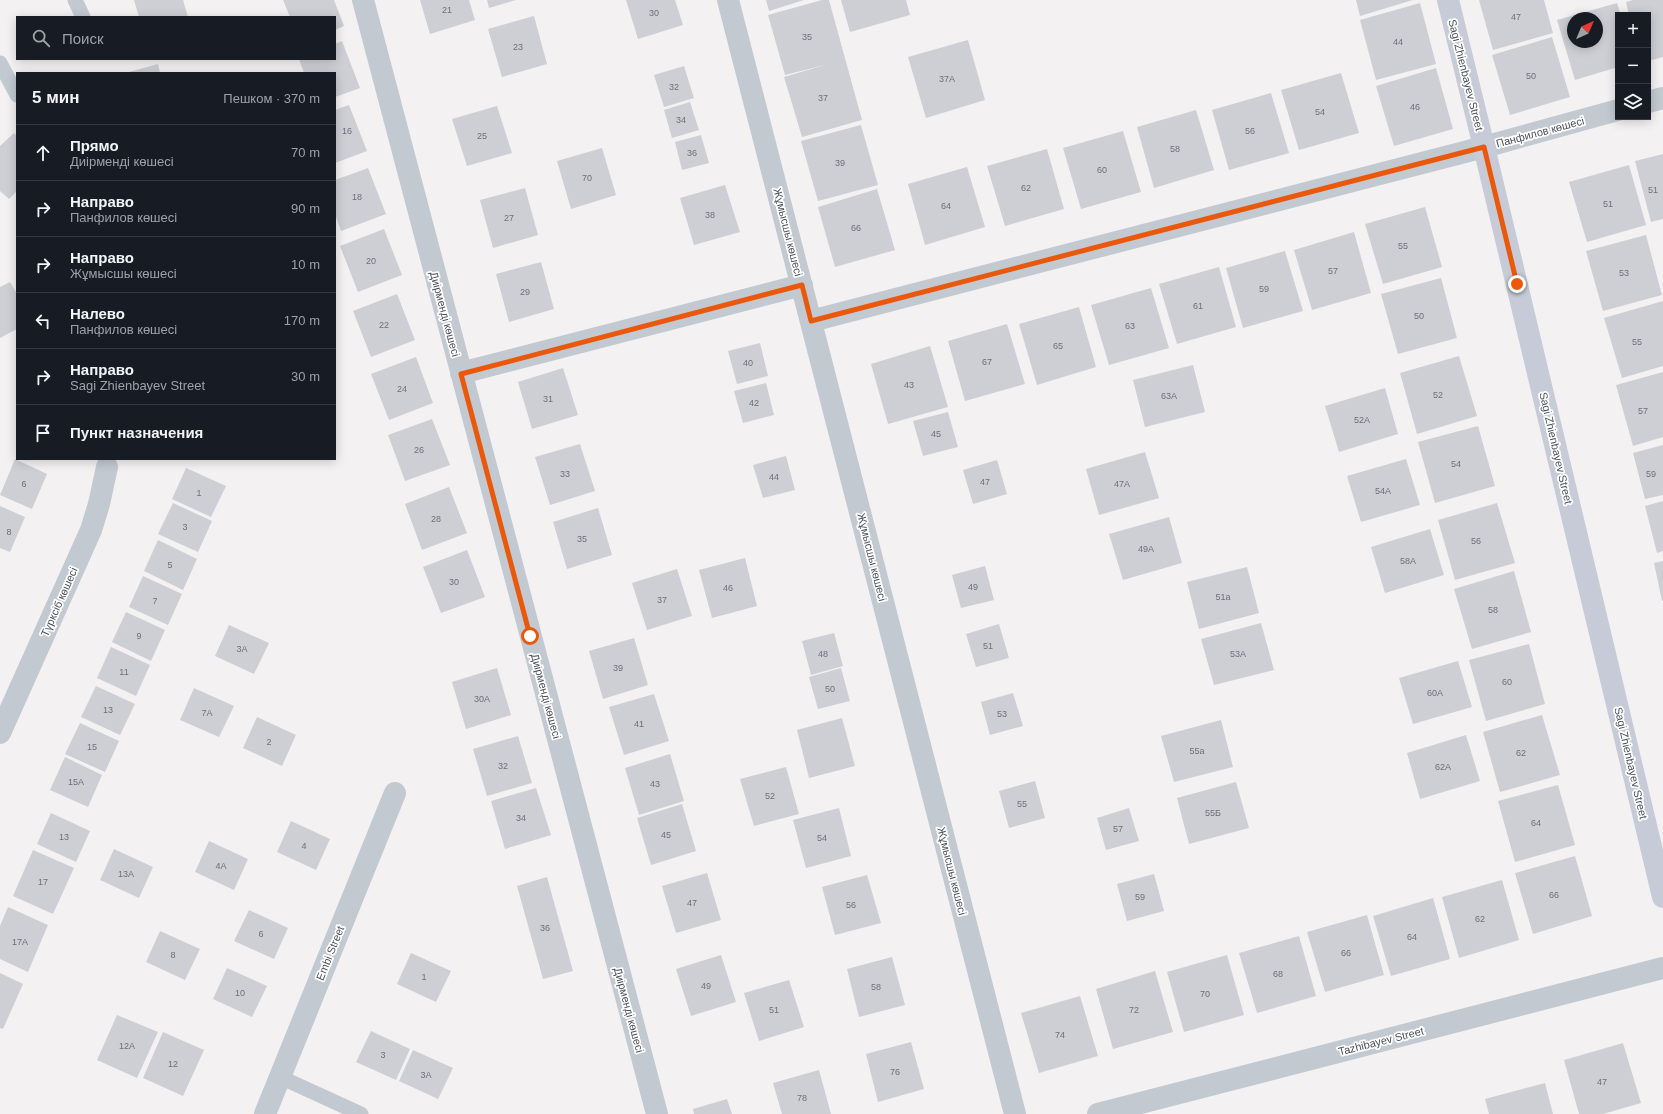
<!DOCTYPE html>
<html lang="ru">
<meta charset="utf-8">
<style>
:root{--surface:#171b24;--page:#242831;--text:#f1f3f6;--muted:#9ea1a6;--line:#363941}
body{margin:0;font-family:Helvetica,sans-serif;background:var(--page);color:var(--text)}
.controls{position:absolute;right:12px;top:12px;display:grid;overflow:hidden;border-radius:0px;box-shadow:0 2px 10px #0003}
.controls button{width:36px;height:36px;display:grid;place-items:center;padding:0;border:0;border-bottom:1px solid var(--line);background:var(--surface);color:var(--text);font:20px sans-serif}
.compass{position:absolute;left:1567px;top:12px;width:36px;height:36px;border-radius:50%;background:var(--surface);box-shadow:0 2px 10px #0003;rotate:44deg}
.stop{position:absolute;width:12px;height:12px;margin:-9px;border:3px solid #ea580c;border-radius:50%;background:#fff}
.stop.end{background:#ea580c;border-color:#fff;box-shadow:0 1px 4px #0008}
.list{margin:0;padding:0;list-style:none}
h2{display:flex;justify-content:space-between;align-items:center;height:52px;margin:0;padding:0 16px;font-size:17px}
h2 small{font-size:13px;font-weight:400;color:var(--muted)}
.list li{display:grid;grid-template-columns:26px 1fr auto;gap:12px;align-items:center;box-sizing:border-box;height:56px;padding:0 16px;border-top:1px solid var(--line)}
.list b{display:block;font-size:15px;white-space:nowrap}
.list p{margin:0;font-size:13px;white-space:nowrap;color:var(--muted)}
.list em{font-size:13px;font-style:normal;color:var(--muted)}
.icon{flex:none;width:22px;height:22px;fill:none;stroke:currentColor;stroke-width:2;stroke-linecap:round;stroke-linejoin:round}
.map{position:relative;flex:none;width:1663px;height:1114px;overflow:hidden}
.search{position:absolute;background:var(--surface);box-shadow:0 2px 10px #0003;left:16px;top:16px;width:320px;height:44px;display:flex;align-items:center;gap:10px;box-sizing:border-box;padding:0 14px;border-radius:0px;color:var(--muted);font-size:15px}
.panel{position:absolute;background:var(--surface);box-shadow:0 2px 10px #0003;left:16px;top:72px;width:320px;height:388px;border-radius:0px}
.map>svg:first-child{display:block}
</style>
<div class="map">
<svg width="1663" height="1114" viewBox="0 0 1663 1114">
<rect width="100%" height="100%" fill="#f3f1f1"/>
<path fill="#cecfd5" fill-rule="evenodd" d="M134 0H183L188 17H139Z
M283 0H334L344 26 335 30V17H290Z
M420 0H469L475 20 430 34Z
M487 0H516L489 8Z
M626 0H675L683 25 638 39Z
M766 0H804L769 11Z
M822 0H829L862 120 802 137 784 77 825 65 785 75 768 15Z
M841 0H906L910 15 850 32Z
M1356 0H1413L1360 16Z
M1479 0H1544L1553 33 1493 50Z
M1633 0H1663V57L1648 61V15H1629L1626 2Z
M1420 3 1436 64 1376 80 1360 20Z
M1617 3 1621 15H1618V67L1575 80 1557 20ZM1573 18H1597V42H1573Z
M534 16 547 64 502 77 488 29Z
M1552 37 1570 97 1510 115 1492 55Z
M968 40 985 100 926 118 908 57Z
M342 41 360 88 335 97V73H304L299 59H335V44Z
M158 64 160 73H125Z
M684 66 694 98 664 107 654 75Z
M1436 68 1453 129 1394 146 1376 86Z
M1341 73 1359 133 1299 150 1281 90Z
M1271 93 1289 153 1229 170 1212 110Z
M690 102 699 130 672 138 664 110Z
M349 105 367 151 335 163V110Z
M497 106 512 153 467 166 452 119Z
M1196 110 1214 170 1154 188 1137 127Z
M861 125 878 185 818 201 801 141Z
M1123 131 1141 192 1081 209 1063 148Z
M14 133 17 136V191L9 199 0 191V146Z
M701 135 709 163 682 170 675 142Z
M602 148 616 195 571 209 557 161Z
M1047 149 1064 209 1005 226 987 166Z
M1663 154V219L1651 222 1635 161Z
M1629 165 1646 225 1587 242 1569 182Z
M967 167 985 227 925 245 908 184Z
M368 168 386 214 341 231 335 214V180Z
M725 185 740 232 694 245 680 198Z
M525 188 538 235 493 248 480 200Z
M877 189 895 250 835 267 818 207Z
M1425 207 1442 267 1383 284 1365 224Z
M384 229 402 275 358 292 340 246Z
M1354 232 1371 293 1312 310 1294 250Z
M1646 235 1662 295 1603 311 1586 251Z
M1285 251 1303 311 1243 328 1226 268Z
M541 262 554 309 509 322 496 274Z
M1219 267 1236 327 1177 344 1159 284Z
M1441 278 1457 338 1398 354 1381 294Z
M10 282 17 294V329L0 338V287Z
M1151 288 1169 348 1109 365 1091 305Z
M397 294 415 340 371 357 353 311Z
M1663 301V366L1622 378 1604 318Z
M1079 307 1096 367 1037 385 1019 324Z
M1007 324 1025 384 965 401 948 341Z
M760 343 768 376 737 384 728 351Z
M930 346 948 407 888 424 871 364Z
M1459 356 1477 416 1417 434 1400 373Z
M416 357 433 403 389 420 371 374Z
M1193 365 1205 412 1145 427 1133 380Z
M563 368 578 415 532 429 518 382Z
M1663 372V437L1633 446 1616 385Z
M766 383 774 415 743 423 734 391Z
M1385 388 1398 434 1339 452 1325 406Z
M948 412 958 447 923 456 913 421Z
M432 419 450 465 405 481 388 435Z
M1478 426 1495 486 1435 503 1418 442Z
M580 444 595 491 550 505 535 457Z
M1663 445V495L1645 499 1633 453Z
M1145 452 1159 498 1099 515 1086 469Z
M786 456 795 490 763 498 753 465Z
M15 459 47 474 32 509 0 495Z
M1406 459 1420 505 1361 522 1347 476Z
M997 460 1007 494 973 504 963 470Z
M186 468 226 486 211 517 172 499Z
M449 487 467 533 422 550 405 504Z
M1663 501V551L1657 553 1645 506Z
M173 503 212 521 198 552 158 534Z
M1497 503 1515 563 1455 580 1438 520Z
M0 506 25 517 10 552 0 548Z
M598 508 612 555 567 569 553 522Z
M1169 517 1182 563 1123 580 1109 534Z
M1430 529 1444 575 1385 593 1371 547Z
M158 540 197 559 183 590 144 571Z
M467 550 485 597 441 613 423 567Z
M745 558 757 606 712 618 699 570Z
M1663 561V601H1662L1654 563Z
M985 566 994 600 961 608 952 575Z
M1247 567 1259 613 1199 629 1187 582Z
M677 569 692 616 647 630 632 583Z
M1514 571 1531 632 1472 649 1454 589Z
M143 576 182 594 168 625 129 607Z
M126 612 165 630 151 661 112 642Z
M1261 623 1274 670 1214 685 1201 639Z
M999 624 1009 658 976 667 966 634Z
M229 625 269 643 254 674 215 656Z
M834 633 843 666 811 675 802 641Z
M634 638 648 685 603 699 589 651Z
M1529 644 1545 704 1486 721 1469 660Z
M111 647 150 665 136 696 97 678Z
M1458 661 1472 707 1413 724 1399 678Z
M497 668 511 715 466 729 452 682Z
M841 668 850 701 818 709 809 677Z
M96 686 135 704 120 735 81 717Z
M194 688 234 706 219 737 180 720Z
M1013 693 1023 726 990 735 981 702Z
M654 694 669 741 624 755 609 707Z
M1542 715 1560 775 1500 792 1483 732Z
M257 717 296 735 282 766 243 748Z
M842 718 855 766 809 778 797 730Z
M1221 720 1233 767 1174 782 1161 736Z
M80 723 119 741 105 772 65 754Z
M1466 735 1480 781 1420 799 1407 753Z
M518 736 532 783 487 796 473 749Z
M670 754 684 801 639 815 625 768Z
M65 757 102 775 88 807 50 790Z
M786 767 799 814 754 826 740 779Z
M1035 781 1045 818 1009 828 999 791Z
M1236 782 1249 828 1189 844 1177 798Z
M1558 785 1575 845 1515 862 1498 801Z
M536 788 551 835 505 849 491 801Z
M682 804 696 851 651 865 637 818Z
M839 808 851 856 806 868 793 820Z
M1129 808 1139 841 1106 850 1097 818Z
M51 813 90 831 76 862 37 844Z
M291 821 330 839 316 870 277 852Z
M209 841 248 859 234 890 195 872Z
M114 849 153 867 139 898 100 880Z
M33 850 74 868 53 914 13 896Z
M1575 856 1592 916 1533 934 1515 873Z
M707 873 721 920 676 933 662 886Z
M1154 874 1164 911 1127 921 1117 884Z
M867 875 881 923 835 935 822 887Z
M547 877 573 971 543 979 517 886Z
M1502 880 1519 940 1459 958 1442 897Z
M1433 898 1450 959 1391 976 1373 916Z
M8 907 48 925 28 972 0 959V926Z
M249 910 288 928 274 959 234 941Z
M1367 915 1384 975 1325 992 1307 932Z
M160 931 200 949 185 980 146 962Z
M1299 936 1316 996 1257 1013 1239 953Z
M411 953 451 971 436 1002 397 984Z
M721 955 736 1002 691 1016 676 969Z
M1227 955 1244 1015 1184 1032 1167 972Z
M892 957 905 1005 859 1017 847 969Z
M227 968 267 986 252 1017 213 999Z
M1155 971 1173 1032 1113 1049 1096 989Z
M0 973 23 984 3 1029 0 1028Z
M789 980 804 1027 759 1041 744 993Z
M1080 996 1098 1056 1039 1073 1021 1013Z
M117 1015 158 1032 137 1078 97 1060Z
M371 1031 410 1049 396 1080 356 1062Z
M163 1032 204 1050 183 1096 143 1078Z
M911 1042 924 1089 878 1102 866 1054Z
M1623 1043 1641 1103 1603 1114H1579L1564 1060Z
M413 1050 453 1068 438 1099 399 1081Z
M819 1070 831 1114H782L773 1083Z
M1545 1083 1553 1114H1489L1485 1099Z
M727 1099 732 1114H694L693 1109Z"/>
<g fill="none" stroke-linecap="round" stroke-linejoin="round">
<path stroke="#c3c9d1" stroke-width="15" d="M75 0 83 17
M0 63 17 95
M280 1077 361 1114"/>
<path stroke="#c3c9d1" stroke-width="22" d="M363 0 657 1114
M728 0 1015 1114
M1648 102 1663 98
M811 321 1484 147 1618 110
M461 373 802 285
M0 733 91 530 99 504 107 467
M265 1114 395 793
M1098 1114 1663 968"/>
<path stroke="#c6cbd7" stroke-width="22" d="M1448 0 1484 147 1663 897"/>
</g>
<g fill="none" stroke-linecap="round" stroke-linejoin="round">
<path stroke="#ea580c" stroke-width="5" d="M530 636 461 374 802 285 811 321 1484 147 1517 284"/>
</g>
<g text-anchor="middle" stroke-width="3.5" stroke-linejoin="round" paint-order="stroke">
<g font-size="9" fill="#6b707a">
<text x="447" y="13">21</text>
<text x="654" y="16">30</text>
<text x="1516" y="20">47</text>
<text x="807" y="40">35</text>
<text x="1398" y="45">44</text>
<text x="518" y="50">23</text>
<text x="1531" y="79">50</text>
<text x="947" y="82">37А</text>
<text x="674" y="90">32</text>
<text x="823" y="101">37</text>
<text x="1415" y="110">46</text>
<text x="1320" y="115">54</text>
<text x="681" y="123">34</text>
<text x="347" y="134">16</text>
<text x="1250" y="134">56</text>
<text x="482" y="139">25</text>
<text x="1175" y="152">58</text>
<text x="692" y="156">36</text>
<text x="840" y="166">39</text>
<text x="1102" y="173">60</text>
<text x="587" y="181">70</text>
<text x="1026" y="191">62</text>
<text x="1653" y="193">51</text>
<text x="357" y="200">18</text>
<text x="1608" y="207">51</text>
<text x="946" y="209">64</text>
<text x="710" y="218">38</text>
<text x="509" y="221">27</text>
<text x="856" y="231">66</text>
<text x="1403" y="249">55</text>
<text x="371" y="264">20</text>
<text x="1333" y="274">57</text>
<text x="1624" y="276">53</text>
<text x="1264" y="292">59</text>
<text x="525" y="295">29</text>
<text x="1198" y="309">61</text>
<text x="1419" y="319">50</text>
<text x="384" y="328">22</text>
<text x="1130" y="329">63</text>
<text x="1637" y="345">55</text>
<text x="1058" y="349">65</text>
<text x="987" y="365">67</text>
<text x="748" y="366">40</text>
<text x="909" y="388">43</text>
<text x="402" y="392">24</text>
<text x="1438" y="398">52</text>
<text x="1169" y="399">63А</text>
<text x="548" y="402">31</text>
<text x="754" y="406">42</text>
<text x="1643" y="414">57</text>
<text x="1362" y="423">52А</text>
<text x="936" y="437">45</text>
<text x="419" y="453">26</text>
<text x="1456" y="467">54</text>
<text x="565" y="477">33</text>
<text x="1651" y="477">59</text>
<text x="774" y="480">44</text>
<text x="985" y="485">47</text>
<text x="24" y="487">6</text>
<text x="1122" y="487">47А</text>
<text x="1383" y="494">54А</text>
<text x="199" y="496">1</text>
<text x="436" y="522">28</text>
<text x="185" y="530">3</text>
<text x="9" y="535">8</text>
<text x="582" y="542">35</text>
<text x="1476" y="544">56</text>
<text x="1146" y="552">49А</text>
<text x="1408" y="564">58А</text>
<text x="170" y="568">5</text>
<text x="454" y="585">30</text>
<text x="973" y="590">49</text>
<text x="728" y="591">46</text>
<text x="1223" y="600">51а</text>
<text x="662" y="603">37</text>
<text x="155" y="604">7</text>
<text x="1493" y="613">58</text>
<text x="139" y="639">9</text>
<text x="988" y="649">51</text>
<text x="242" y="652">3А</text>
<text x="823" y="657">48</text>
<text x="1238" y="657">53А</text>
<text x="618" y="671">39</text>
<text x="124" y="675">11</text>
<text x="1507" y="685">60</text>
<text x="830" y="692">50</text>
<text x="1435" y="696">60А</text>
<text x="482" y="702">30А</text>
<text x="108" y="713">13</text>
<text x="207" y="716">7А</text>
<text x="1002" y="717">53</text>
<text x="639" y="727">41</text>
<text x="269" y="745">2</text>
<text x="92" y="750">15</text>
<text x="1197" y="754">55а</text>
<text x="1521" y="756">62</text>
<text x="503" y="769">32</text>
<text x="1443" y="770">62А</text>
<text x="76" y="785">15А</text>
<text x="655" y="787">43</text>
<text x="770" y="799">52</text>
<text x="1022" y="807">55</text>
<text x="1213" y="816">55Б</text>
<text x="521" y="821">34</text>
<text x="1536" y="826">64</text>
<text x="1118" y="832">57</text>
<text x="666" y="838">45</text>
<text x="64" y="840">13</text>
<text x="822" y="841">54</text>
<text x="304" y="849">4</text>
<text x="221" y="869">4А</text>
<text x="126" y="877">13А</text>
<text x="43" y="885">17</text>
<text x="1554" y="898">66</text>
<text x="1140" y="900">59</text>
<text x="692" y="906">47</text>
<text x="851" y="908">56</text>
<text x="1480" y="922">62</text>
<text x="545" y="931">36</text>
<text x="261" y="937">6</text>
<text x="1412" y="940">64</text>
<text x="20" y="945">17А</text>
<text x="1346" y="956">66</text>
<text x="173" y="958">8</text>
<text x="1278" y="977">68</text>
<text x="424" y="980">1</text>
<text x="706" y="989">49</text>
<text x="876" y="990">58</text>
<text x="240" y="996">10</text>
<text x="1205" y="997">70</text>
<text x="774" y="1013">51</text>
<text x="1134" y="1013">72</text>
<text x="1060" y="1038">74</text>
<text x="127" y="1049">12А</text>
<text x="383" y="1058">3</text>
<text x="173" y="1067">12</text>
<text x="895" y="1075">76</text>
<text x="426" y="1078">3А</text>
<text x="1602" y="1085">47</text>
<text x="802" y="1101">78</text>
</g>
<g font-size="11" fill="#4a515c" stroke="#fff">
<text transform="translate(1466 75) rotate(76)" y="4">Sagi Zhienbayev Street</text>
<text transform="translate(1540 132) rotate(-15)" y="4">Панфилов көшесі</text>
<text transform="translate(788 232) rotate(76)" y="4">Жұмысшы көшесі</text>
<text transform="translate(445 314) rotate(75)" y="4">Диірменді көшесі</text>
<text transform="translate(1556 448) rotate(77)" y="4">Sagi Zhienbayev Street</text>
<text transform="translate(872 557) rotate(76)" y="4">Жұмысшы көшесі</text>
<text transform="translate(59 602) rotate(-66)" y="4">Түрксіб көшесі</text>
<text transform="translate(546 696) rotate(75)" y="4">Диірменді көшесі</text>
<text transform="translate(1631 763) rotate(77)" y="4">Sagi Zhienbayev Street</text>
<text transform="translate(952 871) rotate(76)" y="4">Жұмысшы көшесі</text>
<text transform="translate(330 953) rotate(-68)" y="4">Embi Street</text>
<text transform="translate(629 1010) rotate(75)" y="4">Диірменді көшесі</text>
<text transform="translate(1381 1041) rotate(-14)" y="4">Tazhibayev Street</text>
</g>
</g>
</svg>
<div class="controls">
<button>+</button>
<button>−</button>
<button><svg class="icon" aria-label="layers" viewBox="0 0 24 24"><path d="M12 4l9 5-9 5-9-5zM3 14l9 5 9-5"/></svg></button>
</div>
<svg class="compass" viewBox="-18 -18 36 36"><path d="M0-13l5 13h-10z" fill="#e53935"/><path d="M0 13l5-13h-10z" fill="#9ea1a6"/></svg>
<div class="stop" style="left:530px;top:636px"></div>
<div class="stop end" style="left:1517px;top:284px"></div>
<div class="search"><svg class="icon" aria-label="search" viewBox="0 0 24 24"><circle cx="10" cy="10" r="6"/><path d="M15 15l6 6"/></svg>Поиск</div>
<section class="panel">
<h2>5 мин<small>Пешком · 370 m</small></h2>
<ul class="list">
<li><svg class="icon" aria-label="ahead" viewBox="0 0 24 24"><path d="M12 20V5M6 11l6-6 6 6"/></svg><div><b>Прямо</b><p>Диірменді көшесі</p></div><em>70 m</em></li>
<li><svg class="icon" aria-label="right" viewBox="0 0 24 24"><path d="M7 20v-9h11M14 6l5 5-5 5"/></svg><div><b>Направо</b><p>Панфилов көшесі</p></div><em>90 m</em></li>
<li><svg class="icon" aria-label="right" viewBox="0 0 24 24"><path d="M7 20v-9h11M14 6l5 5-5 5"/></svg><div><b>Направо</b><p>Жұмысшы көшесі</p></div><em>10 m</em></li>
<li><svg class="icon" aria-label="left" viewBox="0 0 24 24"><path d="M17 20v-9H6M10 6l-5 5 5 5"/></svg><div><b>Налево</b><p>Панфилов көшесі</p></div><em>170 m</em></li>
<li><svg class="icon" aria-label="right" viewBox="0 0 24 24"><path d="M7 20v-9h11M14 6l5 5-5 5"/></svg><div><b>Направо</b><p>Sagi Zhienbayev Street</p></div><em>30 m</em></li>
<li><svg class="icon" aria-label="arrive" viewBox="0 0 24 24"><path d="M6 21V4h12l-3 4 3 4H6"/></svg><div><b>Пункт назначения</b></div></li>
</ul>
</section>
</div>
